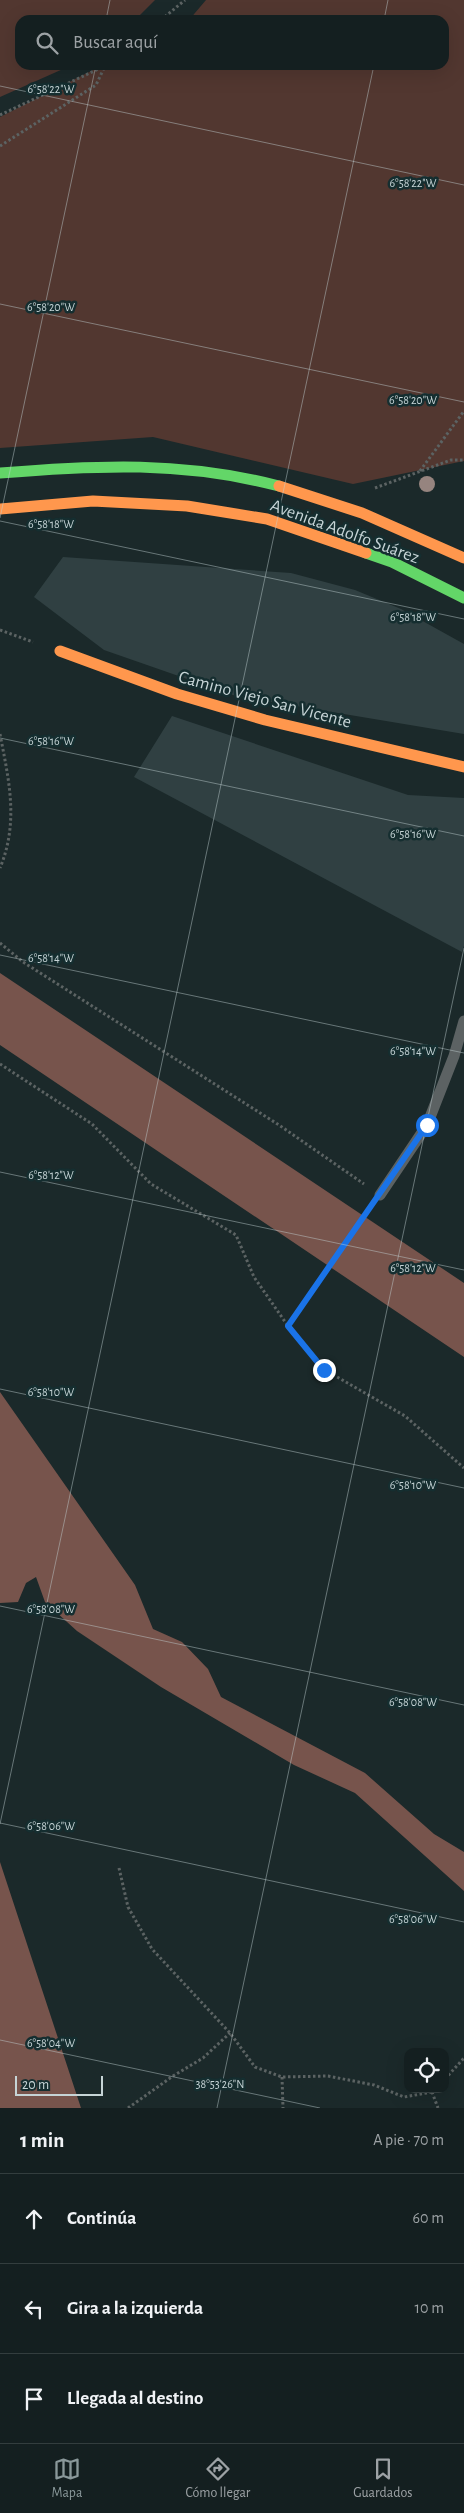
<!DOCTYPE html>
<html lang="es">
<meta charset="utf-8">
<style>
:root{--surface:#141f20;--page:#212c2d;--text:#f1f3f6;--muted:#9da2a5;--line:#333d3e;--accent:#8a989a}
body{margin:0;font-family:"Alegreya Sans",sans-serif;background:var(--page);color:var(--text)}
.controls{position:absolute;right:15px;bottom:15px;display:grid;overflow:hidden;border-radius:10px;box-shadow:0 5px 20px #0002}
.controls button{width:45px;height:45px;display:grid;place-items:center;padding:0;border:0;border-bottom:1px solid var(--line);background:var(--surface);color:var(--text);font:25px sans-serif}
.scale{position:absolute;left:15px;bottom:12px;width:88px;box-sizing:border-box;padding-left:5px;border:2px solid #c6d4d6;border-top:0;font-size:14px;line-height:18px;white-space:nowrap;color:#c6d4d6;-webkit-text-stroke:4px #152e30;paint-order:stroke}
.stop{position:absolute;width:15px;height:15px;margin:-11px;border:4px solid #1a73e8;border-radius:50%;background:#fff}
.stop.end{background:#1a73e8;border-color:#fff;box-shadow:0 1px 5px #0008}
.list{margin:0;padding:0;list-style:none}
h2{display:flex;justify-content:space-between;align-items:center;height:65px;margin:0;padding:0 20px;font-size:21px}
h2 small{font-size:16px;font-weight:400;color:var(--muted)}
.list li{display:grid;grid-template-columns:32px 1fr auto;gap:15px;align-items:center;box-sizing:border-box;height:90px;padding:0 20px;border-top:1px solid var(--line)}
.list b{display:block;font-size:19px;white-space:nowrap}
.list em{font-size:16px;font-style:normal;color:var(--muted)}
.icon{flex:none;width:28px;height:28px;fill:none;stroke:currentColor;stroke-width:2;stroke-linecap:round;stroke-linejoin:round}
.map{position:relative;flex:none;width:464px;height:2108px;overflow:hidden}
.search{position:absolute;background:var(--surface);box-shadow:0 5px 20px #0002;left:15px;right:15px;top:15px;height:55px;display:flex;align-items:center;gap:12px;box-sizing:border-box;padding:0 18px;border-radius:15px;color:var(--muted);font-size:19px}
.sheet{height:335px;background:var(--surface)}
nav{display:flex;justify-content:space-around;align-items:center;box-sizing:border-box;height:70px;border-top:1px solid var(--line);background:var(--surface);font-size:14px;color:var(--muted)}
nav a{display:grid;justify-items:center;gap:2px}
nav .on{color:var(--accent)}
.map>svg:first-child{display:block}
</style>
<div class="map">
<svg width="464" height="2108" viewBox="0 0 464 2108">
<rect width="100%" height="100%" fill="#1b292a"/>
<path fill="#523730" d="M0 0H155L135 20H20V65H72L0 97Z
M206 0H464V461L353 484 153 437 0 448V117L103 65H444V20H189Z"/>
<path fill="#77544c" d="M0 973 464 1283V1357L0 1045Z
M0 1392 135 1585 153 1629 182 1642 208 1669 221 1697 365 1773 434 1834 464 1852V1891L355 1793 294 1765 161 1687 77 1631 45 1602 36 1577 26 1583 18 1602 0 1603Z
M0 1862 81 2108H0Z"/>
<path fill="#304042" d="M63 557 291 573 355 590 401 609 464 644V734L236 696 104 650 34 597Z
M172 716 408 795 464 798V946L462 952 134 777Z"/>
<g fill="none" stroke-linecap="round" stroke-linejoin="round">
<path stroke="#5c6363" stroke-width="3" stroke-dasharray="2.5 2.5" stroke-linecap="butt" d="M161 20 185 0
M0 115 107 65
M0 146 96 85 104 68
M420 471 464 411
M375 488 451 460H464
M0 630 33 642
M0 734C9 781 19 822 0 868
M0 943 23 962 279 1125 364 1184
M0 1064 92 1124 151 1184 236 1235 254 1277 288 1326 325 1370 405 1416 464 1468
M288 1326 369 1210
M119 1868 128 1907 152 1949 230 2033 255 2067 282 2077 328 2076 374 2085 404 2097 432 2092 435 2089
M282 2077 283 2108
M445 2079 464 2058
M432 2092 438 2108
M128 2108 173 2076 203 2058 230 2033"/>
<path stroke="#5c6263" stroke-width="11" d="M380 1195 427 1125 454 1056 464 1021"/>
<path stroke="#63d668" stroke-width="11" d="M0 473C98 465 183 461 279 486
M366 553 392 562 464 598"/>
<path stroke="#ff974d" stroke-width="11" d="M279 486 362 513 464 558
M0 509 93 501 187 506 267 519 366 553
M60 651 177 694 265 720 464 767"/>
</g>
<circle fill="#96847f" cx="427" cy="484" r="8"/>
<g fill="none" stroke-linecap="round" stroke-linejoin="round">
<path stroke="#1a73e8" stroke-width="6" d="M324 1370 288 1326 427 1125"/>
</g>
<path fill="none" stroke="#c6d4d6" stroke-width="1" stroke-opacity="0.45" d="M106 20 110 0M384 20 388 0M0 86 464 185M0 304 464 402M0 518 96 65M0 521 464 619M0 738 464 836M0 955 464 1053M0 1172 464 1270M0 1389 464 1488M0 1606 464 1705M0 1823 464 1922M0 1824 374 65M0 2040 320 2108M217 2108 464 948"/>
<g text-anchor="middle" stroke-width="5" stroke-linejoin="round" paint-order="stroke">
<g font-size="18" fill="#c6d4d6" stroke="#152e30">
<text transform="translate(345 531) rotate(20)" y="6">Avenida Adolfo Suárez</text>
<text transform="translate(265 699) rotate(15)" y="6">Camino Viejo San Vicente</text>
</g>
</g>
<g font-size="12" text-anchor="middle" fill="#c6d4d6" stroke="#152e30" stroke-width="5" stroke-linejoin="round" paint-order="stroke">
<text x="51" y="93">6°58'22"W</text>
<text x="413" y="187">6°58'22"W</text>
<text x="51" y="311">6°58'20"W</text>
<text x="413" y="404">6°58'20"W</text>
<text x="51" y="528">6°58'18"W</text>
<text x="413" y="621">6°58'18"W</text>
<text x="51" y="745">6°58'16"W</text>
<text x="413" y="838">6°58'16"W</text>
<text x="51" y="962">6°58'14"W</text>
<text x="413" y="1055">6°58'14"W</text>
<text x="51" y="1179">6°58'12"W</text>
<text x="413" y="1272">6°58'12"W</text>
<text x="51" y="1396">6°58'10"W</text>
<text x="413" y="1489">6°58'10"W</text>
<text x="51" y="1613">6°58'08"W</text>
<text x="413" y="1706">6°58'08"W</text>
<text x="51" y="1830">6°58'06"W</text>
<text x="413" y="1923">6°58'06"W</text>
<text x="51" y="2047">6°58'04"W</text>
<text x="220" y="2088">38°53'26"N</text>
</g>
</svg>
<div class="controls">
<button><svg class="icon" aria-label="locate" viewBox="0 0 24 24"><circle cx="12" cy="12" r="6"/><path d="M12 2v4M12 18v4M2 12h4M18 12h4"/></svg></button>
</div>
<div class="scale">20 m</div>
<div class="stop" style="left:427px;top:1125px"></div>
<div class="stop end" style="left:324px;top:1370px"></div>
<div class="search"><svg class="icon" aria-label="search" viewBox="0 0 24 24"><circle cx="10" cy="10" r="6"/><path d="M15 15l6 6"/></svg>Buscar aquí</div>
</div>
<section class="sheet">
<h2>1 min<small>A pie · 70 m</small></h2>
<ul class="list">
<li><svg class="icon" aria-label="ahead" viewBox="0 0 24 24"><path d="M12 20V5M6 11l6-6 6 6"/></svg><div><b>Continúa</b></div><em>60 m</em></li>
<li><svg class="icon" aria-label="left" viewBox="0 0 24 24"><path d="M17 20v-9H6M10 6l-5 5 5 5"/></svg><div><b>Gira a la izquierda</b></div><em>10 m</em></li>
<li><svg class="icon" aria-label="arrive" viewBox="0 0 24 24"><path d="M6 21V4h12l-3 4 3 4H6"/></svg><div><b>Llegada al destino</b></div></li>
</ul>
</section>
<nav>
<a class="on"><svg class="icon" aria-label="map" viewBox="0 0 24 24"><path d="M3 6l6-2 6 2 6-2v14l-6 2-6-2-6 2zM9 4v14M15 6v14"/></svg>Mapa</a>
<a><svg class="icon" aria-label="directions" viewBox="0 0 24 24"><path d="M12 3l9 9-9 9-9-9zM9 14v-3h6M13 9l2 2-2 2"/></svg>Cómo llegar</a>
<a><svg class="icon" aria-label="saved" viewBox="0 0 24 24"><path d="M7 4h10v16l-5-4-5 4z"/></svg>Guardados</a>
</nav>
